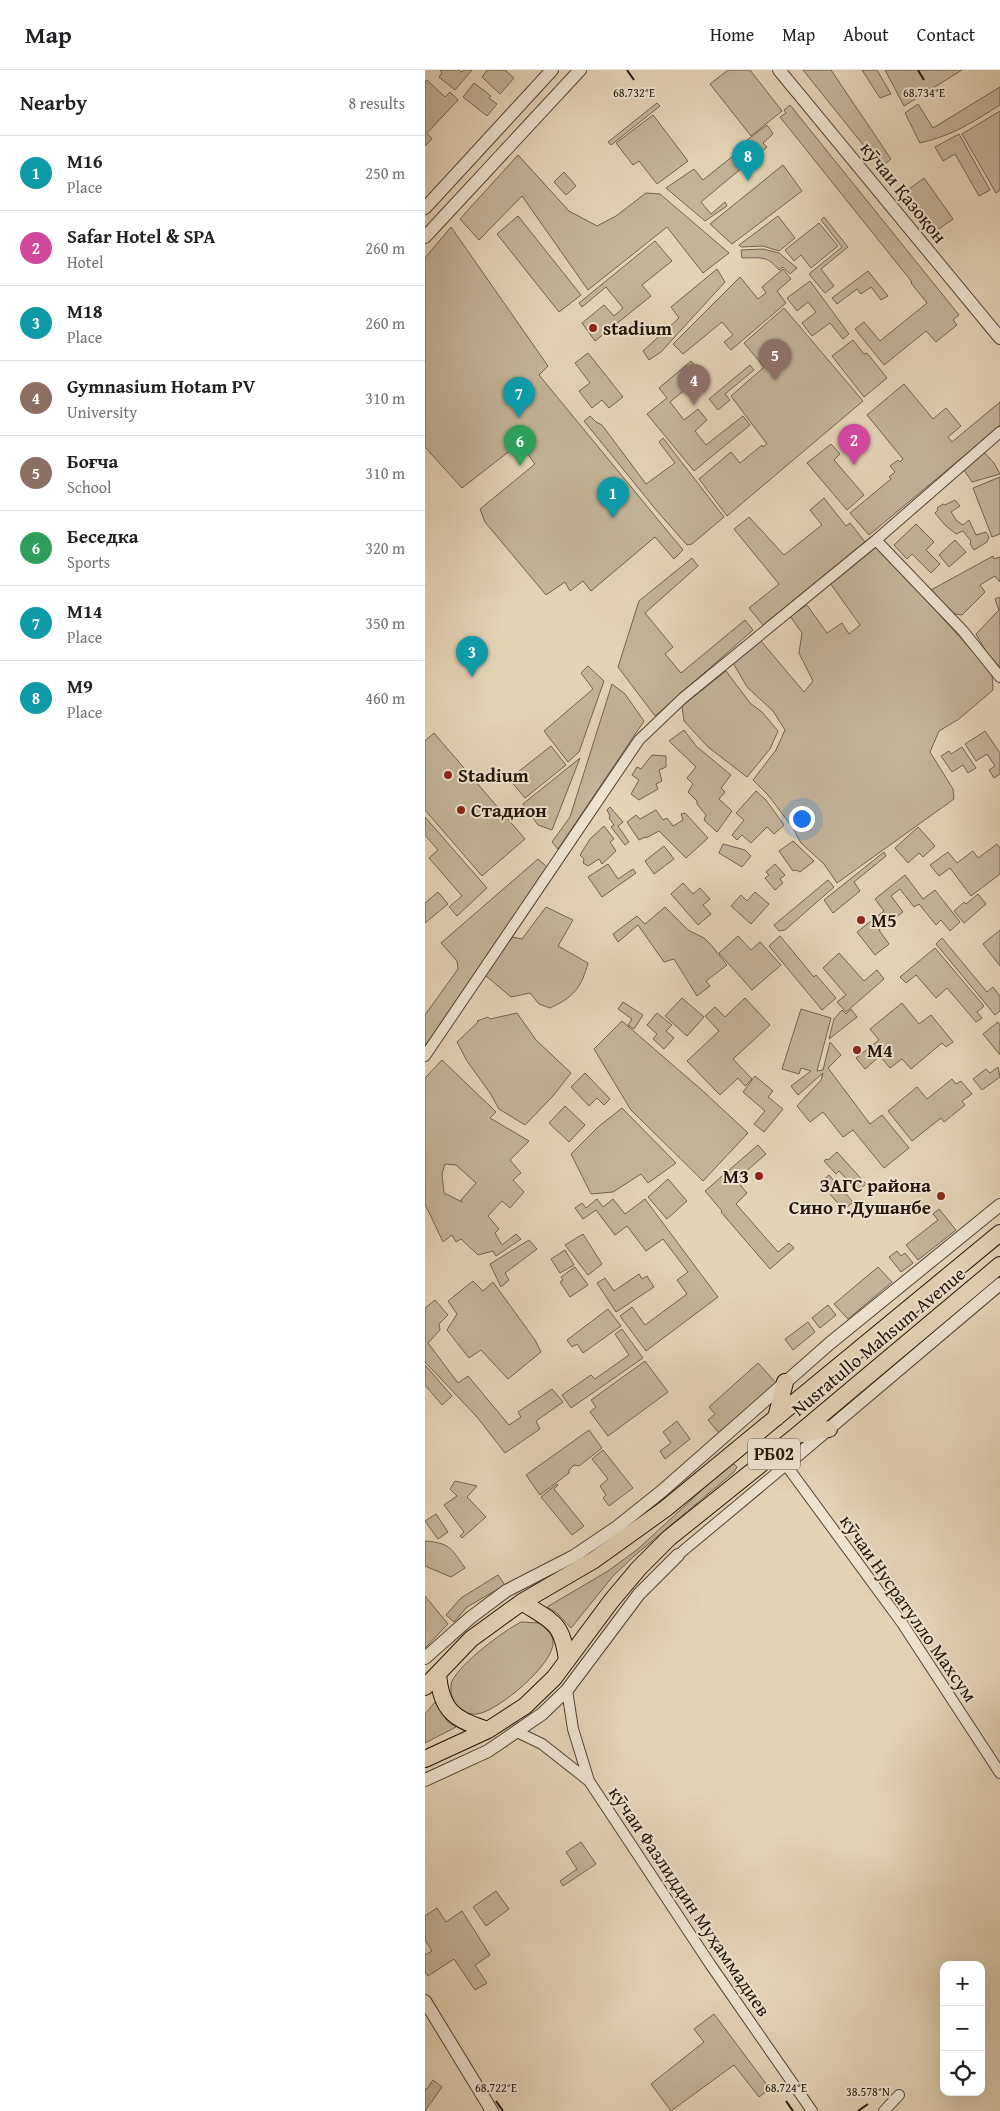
<!DOCTYPE html>
<meta charset="utf-8">
<style>
:root{--surface:#fff;--page:#f2f2f2;--text:#202124;--muted:#757577;--line:#e0e0e0;--accent:#1a73e8}
body{margin:0;font-family:"Gentium Book Plus",serif;background:var(--page);color:var(--text)}
.controls{position:absolute;right:15px;bottom:15px;display:grid;overflow:hidden;border-radius:10px;box-shadow:0 5px 20px #0002}
.controls button{width:45px;height:45px;display:grid;place-items:center;padding:0;border:0;border-bottom:1px solid var(--line);background:var(--surface);color:var(--text);font:25px sans-serif}
.you{position:absolute;left:376px;top:748px;width:18px;height:18px;margin:-12px;border:4px solid #fff;border-radius:50%;background:#1a73e8;box-shadow:0 0 0 8px #1a73e833}
.badge{display:grid;place-items:center;width:32px;height:32px;border-radius:50%;background:var(--accent);color:#fff;font-size:16px;font-weight:700}
.pin{position:absolute;translate:-50% -41px;filter:drop-shadow(0 1px 2px #0008)}
.pin::after{content:'';position:absolute;top:26px;width:18px;height:15px;background:inherit;clip-path:polygon(0 0,100% 0,50% 100%)}
.list{margin:0;padding:0;list-style:none}
h2{display:flex;justify-content:space-between;align-items:center;height:65px;margin:0;padding:0 20px;font-size:21px}
h2 small{font-size:16px;font-weight:400;color:var(--muted)}
.list li{display:grid;grid-template-columns:32px 1fr auto;gap:15px;align-items:center;box-sizing:border-box;height:75px;padding:0 20px;border-top:1px solid var(--line)}
.list b{display:block;font-size:19px;white-space:nowrap}
.list p{margin:0;font-size:16px;white-space:nowrap;color:var(--muted)}
.list em{font-size:16px;font-style:normal;color:var(--muted)}
.icon{flex:none;width:28px;height:28px;fill:none;stroke:currentColor;stroke-width:2;stroke-linecap:round;stroke-linejoin:round}
.map{position:relative;flex:none;width:575px;height:2041px;overflow:hidden}
header{display:flex;align-items:center;gap:30px;box-sizing:border-box;height:70px;padding:0 25px;background:var(--surface);border-bottom:1px solid var(--line)}
header strong{font-size:24px}
nav{display:flex;gap:28px;margin-inline-start:auto;font-size:18px}
main{display:flex}
aside{flex:1;background:var(--surface)}
.map>svg:first-child{display:block}
</style>
<header>
<strong>Map</strong>
<nav><a>Home</a><a>Map</a><a>About</a><a>Contact</a></nav>
</header>
<main>
<aside>
<h2>Nearby<small>8 results</small></h2>
<ul class="list">
<li><span class="badge" style="background:#0f9aa8">1</span><div><b>М16</b><p>Place</p></div><em>250 m</em></li>
<li><span class="badge" style="background:#d1479c">2</span><div><b>Safar Hotel &amp; SPA</b><p>Hotel</p></div><em>260 m</em></li>
<li><span class="badge" style="background:#0f9aa8">3</span><div><b>М18</b><p>Place</p></div><em>260 m</em></li>
<li><span class="badge" style="background:#8d6e63">4</span><div><b>Gymnasium Hotam PV</b><p>University</p></div><em>310 m</em></li>
<li><span class="badge" style="background:#8d6e63">5</span><div><b>Боғча</b><p>School</p></div><em>310 m</em></li>
<li><span class="badge" style="background:#2e9e5b">6</span><div><b>Беседка</b><p>Sports</p></div><em>320 m</em></li>
<li><span class="badge" style="background:#0f9aa8">7</span><div><b>М14</b><p>Place</p></div><em>350 m</em></li>
<li><span class="badge" style="background:#0f9aa8">8</span><div><b>М9</b><p>Place</p></div><em>460 m</em></li>
</ul>
</aside>
<div class="map">
<svg width="575" height="2041" viewBox="0 0 575 2041">
<rect width="100%" height="100%" fill="#e4d4b6"/>
<filter id="stains"><feTurbulence type="fractalNoise" baseFrequency=".004" numOctaves="4"/><feColorMatrix values="0 0 0 0 .2 0 0 0 0 .09 0 0 0 0 .02 0 0 0 .5 -.17"/></filter>
<radialGradient id="worn" r=".72"><stop offset=".6" stop-color="#630" stop-opacity="0"/><stop offset="1" stop-color="#630" stop-opacity=".3"/></radialGradient>
<path fill="#c3b499" stroke="#726451" fill-rule="evenodd" d="M15 0H34L37 2 39 0H47L30 20 14 7 17 3Z
M62 0H80L89 8 75 24 57 7Z
M303 0H325L357 41 326 66 285 14Z
M378 0H406L466 89 456 97Z
M437 0H452L466 24 455 28Z
M460 0H537L479 36Z
M2 10 20 27 25 22 33 30 2 63 7 69 0 76V13Z
M49 13 66 26 64 28 72 34 62 46 38 27Z
M575 17V35C546 53 529 65 495 73L480 43 493 34 508 58Z
M232 33 235 36 186 75 183 72Z
M365 35 534 245 528 250 532 255 511 272 501 261 459 295 430 259 439 252 455 271 502 233 486 213 487 212 355 47 361 43 359 40Z
M575 41V120L571 123 537 64Z
M228 45 263 91 232 114 214 91 208 95 191 73Z
M342 55 348 64 338 73 342 77 276 132 286 144 300 132 302 136 280 151 241 118 269 99 278 110 323 74 322 70Z
M534 64 565 120 554 126 530 84 518 91 510 77Z
M93 85 144 141 172 156 191 146 221 123 235 124 304 183 278 203 242 157 163 220 97 126 54 170 35 149Z
M358 95 377 121 307 174 285 154Z
M139 102 151 116 141 125 129 112Z
M499 108 528 149 508 163 480 122Z
M93 146 156 225 134 242 72 164Z
M353 146 370 168 354 181 338 176 316 177 314 175Z
M399 147 423 177 396 199 409 216 400 223 384 204 417 177 396 150Z
M394 153 413 176 386 198 376 185 369 191 360 180Z
M26 157 123 296 114 305 258 480 249 489 230 467 166 521 158 511 145 521 140 512 121 525 60 452 55 439 110 394 95 373 37 418 0 377V188Z
M230 171 247 191 217 215 226 226 170 271 157 253 179 235 189 246 198 238 181 217 157 237 154 233Z
M338 179 354 183 372 198 365 204 358 197 354 200C342 185 335 188 317 188L316 180Z
M292 199 300 212 236 282 224 290 218 281 254 248 246 237Z
M358 199 366 209 352 221 361 233 306 280 299 272 308 265 297 252 258 284 248 274 315 207 333 229 341 223 337 217Z
M443 201 463 226 456 230 446 217 436 224 432 219 412 234 407 228Z
M385 211 424 264 418 269 405 253 387 266 377 253 391 242 383 232 372 241 362 228Z
M359 238 438 331 302 446 274 409 306 382 315 393 337 375 338 377 342 374 306 326 339 297 319 273Z
M428 270 439 284 442 283 462 308 439 327 407 286Z
M163 283 198 327 184 338 177 330 167 338 154 321 165 313 150 293Z
M266 291 278 305 245 332 259 350 273 339 282 350 270 361 281 375 318 346 325 355 269 401 222 344 242 328 234 318Z
M325 295 329 300 300 324 305 330 293 340 284 329Z
M479 314 508 349 521 338 536 356 523 367 527 372 575 332V356L444 465 425 443 466 409 464 407 470 402 465 396 473 390 475 392 478 389 442 345Z
M165 346 171 352 177 355 221 414 250 393 234 372 238 368 299 447 267 474 262 475 232 441 159 351Z
M406 374 415 384 409 390 439 425 422 440 382 393Z
M557 380 569 393 575 404 547 412 537 397Z
M575 407V464L567 467 548 418Z
M399 428 421 456 425 453 440 472 338 555 324 538 354 514 309 459 324 447 359 485 397 455 385 440Z
M530 430 535 436 526 442 532 451 538 455 544 450 551 465 561 462 564 467 562 472 549 480 545 474 546 471 538 461 531 464 520 455 510 443 513 440 512 438 518 434 520 435Z
M491 454 509 472 501 480 515 494 506 503 487 484 482 489 469 475Z
M530 470 541 482 524 497 514 485Z
M451 474 567 603 568 620 534 649 514 661 505 682 528 719 529 729 412 813 399 794 376 773 368 758 343 725 328 710 351 680 360 660 348 641 322 617 307 591 336 571 379 622 388 611 374 583 377 563 365 546 382 535 402 563 417 553 424 564 435 555 405 513Z
M568 486 569 489 575 487V512L570 506 555 515 560 522 537 545 530 544 506 520Z
M267 488 273 496 220 543 248 577 240 584 256 603 320 550 328 560 230 646 193 597 214 531Z
M575 527V597L562 583 551 564 574 540 570 529Z
M163 596 179 611 154 682 143 692 119 661 168 619 156 603Z
M301 601 325 633 337 642 353 661 345 679 322 707 283 677 259 651 257 636Z
M187 614 200 624 219 651 133 779 127 772 145 747Z
M259 660 271 676 306 705 296 718 300 722 294 729 307 741 292 762 279 750 281 745 272 734V731L263 722 268 714 262 708 271 697 244 671Z
M560 661 575 683V704L569 708 564 700 570 696 562 684 551 691 540 674Z
M9 663 100 769 57 806 0 740V671Z
M126 676 141 695 100 728 84 709Z
M537 677 551 698 543 703 538 695 527 702 516 686 524 681 526 684Z
M227 685 241 686V697L234 700 237 711 231 714 233 719 214 730 206 724 214 710 207 705 212 697 216 699Z
M155 688 127 760 113 755 98 734Z
M331 721 341 730 359 755 349 764 342 757 326 773 317 765 312 770 307 765 319 750 311 743Z
M185 737 198 752 193 756 204 772 200 775 186 757 189 755 184 748 185 746 182 740Z
M231 740 238 750 242 748 248 756 258 750 256 744 260 743 283 768 261 788 234 761 221 768 220 767 214 770 202 752 211 745 215 749Z
M0 747 62 818 32 846 24 837 37 826 4 788 13 780 0 765Z
M179 756 189 769 185 772 191 781 177 794 174 789 163 796 158 793 159 789 155 785 165 769Z
M493 757 510 776 498 787 494 783 483 793 470 778Z
M368 771 389 791 375 802 371 800 368 801 354 781Z
M298 774 320 780 326 786 317 797 294 783Z
M572 774 575 778V804L546 826 525 798 514 806 505 795 523 782 532 793 548 781 553 788Z
M239 776 249 789 229 804 220 791Z
M459 782 461 786 429 812 435 821 408 843 399 830Z
M113 789 122 797 0 976V945L33 899 32 891 16 873Z
M183 794 193 809 208 799 211 803 177 827 163 807Z
M350 794 360 805 355 809 358 813 350 820 340 808 344 805 341 802Z
M480 805 498 829 510 820 535 852 525 861 516 850 511 855 494 834 489 837 475 819 466 826 478 842 454 860 464 874 450 885 432 862 459 841 450 829Z
M403 810 409 817 360 860 354 861 349 855Z
M258 813 268 824 275 818 285 829 278 835 286 844 273 855 246 824Z
M13 822 23 834 0 853V833Z
M330 822 344 834 326 854 306 836 316 825 322 831Z
M553 824 561 834 539 853 529 841 539 832 541 834Z
M121 837 148 850 133 876 163 893C156 918 149 927 125 938L114 934 105 923 86 927 60 905 87 867 97 869Z
M240 837 263 860 279 868 287 876 302 895 281 911 285 916 272 926 249 889 239 892 213 855 193 872 188 864 212 846 220 854Z
M575 860V896L558 874Z
M313 866 326 880 335 872 356 895 327 920 294 883Z
M355 866 389 907 391 905 411 928 397 940 344 876Z
M517 868 562 922 568 917 575 926V941L570 945 511 874Z
M510 878 559 936 552 942 557 948 551 952 522 918 511 928 491 905 481 913 475 907Z
M414 883 439 911 452 900 459 909 421 942 412 932 421 925 398 898Z
M257 928 279 947 262 966 240 946Z
M320 928 345 955 308 989 327 1009 320 1016 313 1008 295 1025 262 991 294 961 280 946 290 937 300 947Z
M198 932 218 945 209 959 203 955 207 949 193 939Z
M477 933 494 954 506 945 528 972 521 977 517 973 486 999 477 989 465 998 455 986 440 999 431 988 454 970 445 959Z
M376 939 406 948 392 1001 398 1000 405 972 416 985 403 998 445 1054 457 1045 484 1078 459 1098 428 1060 418 1067 398 1042 385 1052 372 1036 396 1010 398 1003 373 1025 366 1016 386 1001 376 998 374 1004 357 999Z
M426 939 432 947 404 969 409 949 417 940 421 944Z
M92 943 111 970 146 1003 128 1026 100 1055 74 1039 65 1023 42 991 32 972 53 952 52 951 63 947 65 949Z
M232 943 247 955 241 961 249 968 239 979 228 969 232 964 222 955Z
M197 951 279 1022 323 1063 278 1111 206 1040 169 979Z
M573 952 575 955V985L558 964Z
M17 990 71 1042 65 1048 104 1071 85 1090 96 1103 88 1110 99 1122 85 1138 77 1131 63 1146 74 1159 70 1163 77 1175 91 1164 96 1169 71 1186 68 1181 53 1185 36 1169 31 1172 27 1165 18 1172 0 1134V1008ZM20 1094 31 1095 51 1113 36 1130 37 1132 19 1123 17 1104Z
M573 997 575 1007 557 1020 548 1009 561 999 565 1003Z
M160 1003 185 1029 179 1035 172 1028 164 1036 146 1017Z
M330 1006 348 1021 343 1027 358 1039 339 1062 329 1054 340 1041 318 1022Z
M527 1009 531 1014 536 1011 547 1024 537 1031 540 1035 519 1052 516 1048 487 1071 463 1041 492 1017 502 1029Z
M140 1036 160 1055 144 1072 124 1053Z
M197 1038 251 1093 223 1113 216 1104 188 1122 166 1124 146 1084 173 1057Z
M333 1075 341 1084 311 1110 322 1123 311 1134 353 1182 364 1173 369 1178 345 1199 296 1142 297 1141 280 1121Z
M412 1082 441 1114 433 1121 414 1101 411 1104 399 1091 401 1089 403 1090Z
M404 1105 428 1132 419 1140 395 1113Z
M243 1109 262 1131 242 1149 223 1127Z
M172 1129 178 1137 188 1129 200 1144 220 1129 293 1227 221 1281 195 1246 207 1237 220 1255 262 1224 252 1210 263 1202 238 1169 221 1181 202 1156 190 1165 171 1140 158 1149 150 1138 157 1133 161 1138Z
M514 1139 531 1160 493 1190 481 1175 513 1150 508 1144Z
M158 1164 177 1194 163 1205 140 1175Z
M104 1170 112 1179 80 1203 84 1210 76 1217 65 1194Z
M140 1180 149 1195 135 1203 126 1189Z
M472 1181 476 1186 480 1183 488 1193 476 1202 464 1187Z
M150 1197 163 1215 145 1227 135 1212 138 1210 136 1207Z
M453 1197 467 1212 423 1249 409 1234Z
M214 1204 217 1209 222 1206 229 1217 191 1242 172 1213 180 1208 189 1221Z
M48 1211 58 1221 68 1212 110 1270 116 1282 83 1309 56 1280 44 1288 22 1260 32 1244 23 1231Z
M10 1230 23 1245 14 1254 15 1260 3 1273 33 1313 43 1306 84 1355 96 1347 93 1342 127 1319 138 1332 111 1351 115 1359 80 1383 52 1347 0 1292V1238Z
M403 1235 411 1245 395 1258 387 1248Z
M183 1239 196 1256 158 1283 152 1274 147 1277 142 1270Z
M383 1252 390 1262 368 1280 360 1269Z
M197 1259 218 1288 146 1338 137 1325 166 1305 170 1309 204 1285 190 1264Z
M220 1291 243 1322 183 1366 165 1342 171 1337 166 1330Z
M333 1293 351 1313 294 1363 283 1350 290 1344 284 1337Z
M0 1295 27 1326 17 1335 0 1315Z
M252 1351 265 1369 240 1389 235 1381 246 1373 238 1362Z
M164 1360 177 1378 154 1396 149 1395 144 1400V1403L115 1425 101 1405Z
M178 1380 208 1418 184 1436 178 1428 181 1425 175 1416 183 1409 167 1389Z
M309 1394 312 1397 309 1402 208 1487 188 1506 146 1558 132 1543 122 1537 183 1501 213 1479 304 1395Z
M30 1411 52 1416 42 1427 61 1447 37 1468 35 1466 39 1462 19 1435 32 1426 25 1419Z
M132 1414 133 1415 129 1419 159 1456 147 1465 116 1427Z
M11 1444 23 1462 13 1469 0 1451Z
M0 1471C25 1473 26 1478 40 1498L26 1507 0 1496Z
M73 1505 80 1515 42 1537 29 1552 21 1545 36 1528Z
M0 1526 23 1554 0 1578Z
M96 1552 115 1553C120 1558 127 1563 128 1571 131 1593 72 1642 52 1644 45 1645 36 1642 32 1636 27 1630 24 1619 27 1611 37 1592 77 1562 96 1552Z
M10 1632 23 1652 31 1657 0 1673V1644Z
M156 1772 171 1794 138 1816 135 1811 152 1799 141 1782Z
M71 1821 84 1839 61 1856 48 1837Z
M12 1838 21 1852 37 1841 65 1885 50 1895 62 1913 50 1920 29 1889 3 1906 0 1902V1885L7 1881 0 1870V1846Z
M289 1944 345 2019 334 2027 309 1995 246 2041 226 2014 279 1972 269 1959Z
M8 2010 17 2017 0 2041V2019H2Z"/>
<g fill="none" stroke-linecap="round" stroke-linejoin="round">
<g stroke="#524534" stroke-width="12">
<path id="minor" d="M451 470 538 561 575 607
M0 986 214 670 258 628 451 470 575 362
M253 1485 361 1395 477 1553 575 1703
M142 1620 148 1659 164 1711
M92 1662 117 1674 164 1711 285 1894 387 2041
M459 2041 474 2025"/>
</g>
<g stroke="#524534" stroke-width="14">
<path id="tertiary" d="M354 0 575 268
M0 138 127 0
M0 167 155 0
M361 1395 575 1214
M0 1588 45 1548 81 1521 149 1486 192 1457 237 1421 404 1274 575 1135
M0 1710 63 1681 117 1644 142 1620 214 1524 253 1485
M0 1931 67 2041"/>
</g>
<g stroke="#221509" stroke-width="18">
<path id="trunk" d="M351 1348 360 1312
M373 1365 404 1359
M97 1532C127 1552 137 1551 142 1590
M13 1604C16 1641 30 1650 63 1660
M0 1617 46 1569 97 1532 169 1490 240 1439 575 1163
M0 1689 63 1660 100 1636 129 1608 187 1530 214 1498 244 1468 371 1366 575 1195"/>
</g>
<use href="#minor" stroke="#ede3d0" stroke-width="10"/>
<use href="#tertiary" stroke="#ede3d0" stroke-width="12"/>
<use href="#trunk" stroke="#e4d4b6" stroke-width="16"/>
</g>
<path fill="none" stroke="#221509" stroke-width="2" d="M202 0 209 10M493 0 499 10M71 2031 78 2041M361 2031 368 2041M433 2041 443 2034"/>
<g fill="#8f2418" stroke="#ede3d0" stroke-width="2">
<circle cx="168" cy="258" r="5"/>
<circle cx="23" cy="705" r="5"/>
<circle cx="36" cy="740" r="5"/>
<circle cx="436" cy="850" r="5"/>
<circle cx="432" cy="980" r="5"/>
<circle cx="334" cy="1106" r="5"/>
<circle cx="516" cy="1126" r="5"/>
</g>
<g text-anchor="middle" stroke-width="4" stroke-linejoin="round" paint-order="stroke">
<rect fill="#ede3d0" stroke="#5f5345" stroke-width="1" x="323" y="1368.5" width="52" height="31" rx="4"/>
<g font-size="18" font-weight="bold" fill="#221509">
<text x="349" y="1390">РБ02</text>
</g>
<g font-size="19" fill="#221509" stroke="#ede3d0">
<text transform="translate(479 122) rotate(51)" y="7">кӯчаи Қазоқон</text>
<text transform="translate(453 1271) rotate(-40)" y="7">Nusratullo Mahsum Avenue</text>
<text transform="translate(484 1538) rotate(55)" y="7">кӯчаи Нусратулло Махсум</text>
<text transform="translate(265 1831) rotate(56)" y="7">кӯчаи Фазлиддин Муҳаммадиев</text>
</g>
<g font-size="19" font-weight="bold" fill="#221509" stroke="#ede3d0" text-anchor="start">
<text x="178" y="265">stadium</text>
<text x="33" y="712">Stadium</text>
<text x="46" y="747">Стадион</text>
<text x="446" y="857">М5</text>
<text x="442" y="987">М4</text>
<text x="324" y="1113" text-anchor="end">M3</text>
<text x="506" y="1122" text-anchor="end">ЗАГС района<tspan x="506" dy="22">Сино г.Душанбе</tspan></text>
</g>
</g>
<g font-size="12" text-anchor="middle" fill="#221509" stroke="#ede3d0" stroke-width="4" stroke-linejoin="round" paint-order="stroke">
<text x="209" y="27">68.732°E</text>
<text x="499" y="27">68.734°E</text>
<text x="71" y="2022">68.722°E</text>
<text x="361" y="2022">68.724°E</text>
<text x="443" y="2026">38.578°N</text>
</g>
<rect width="100%" height="100%" filter="url(#stains)"/>
<rect width="100%" height="100%" fill="url(#worn)"/>
</svg>
<div class="controls">
<button>+</button>
<button>−</button>
<button><svg class="icon" aria-label="locate" viewBox="0 0 24 24"><circle cx="12" cy="12" r="6"/><path d="M12 2v4M12 18v4M2 12h4M18 12h4"/></svg></button>
</div>
<div class="you"></div>
<div class="pin badge" style="left:188px;top:448px;background:#0f9aa8">1</div>
<div class="pin badge" style="left:429px;top:395px;background:#d1479c">2</div>
<div class="pin badge" style="left:47px;top:607px;background:#0f9aa8">3</div>
<div class="pin badge" style="left:269px;top:335px;background:#8d6e63">4</div>
<div class="pin badge" style="left:350px;top:310px;background:#8d6e63">5</div>
<div class="pin badge" style="left:95px;top:396px;background:#2e9e5b">6</div>
<div class="pin badge" style="left:94px;top:348px;background:#0f9aa8">7</div>
<div class="pin badge" style="left:323px;top:111px;background:#0f9aa8">8</div>
</div>
</main>
